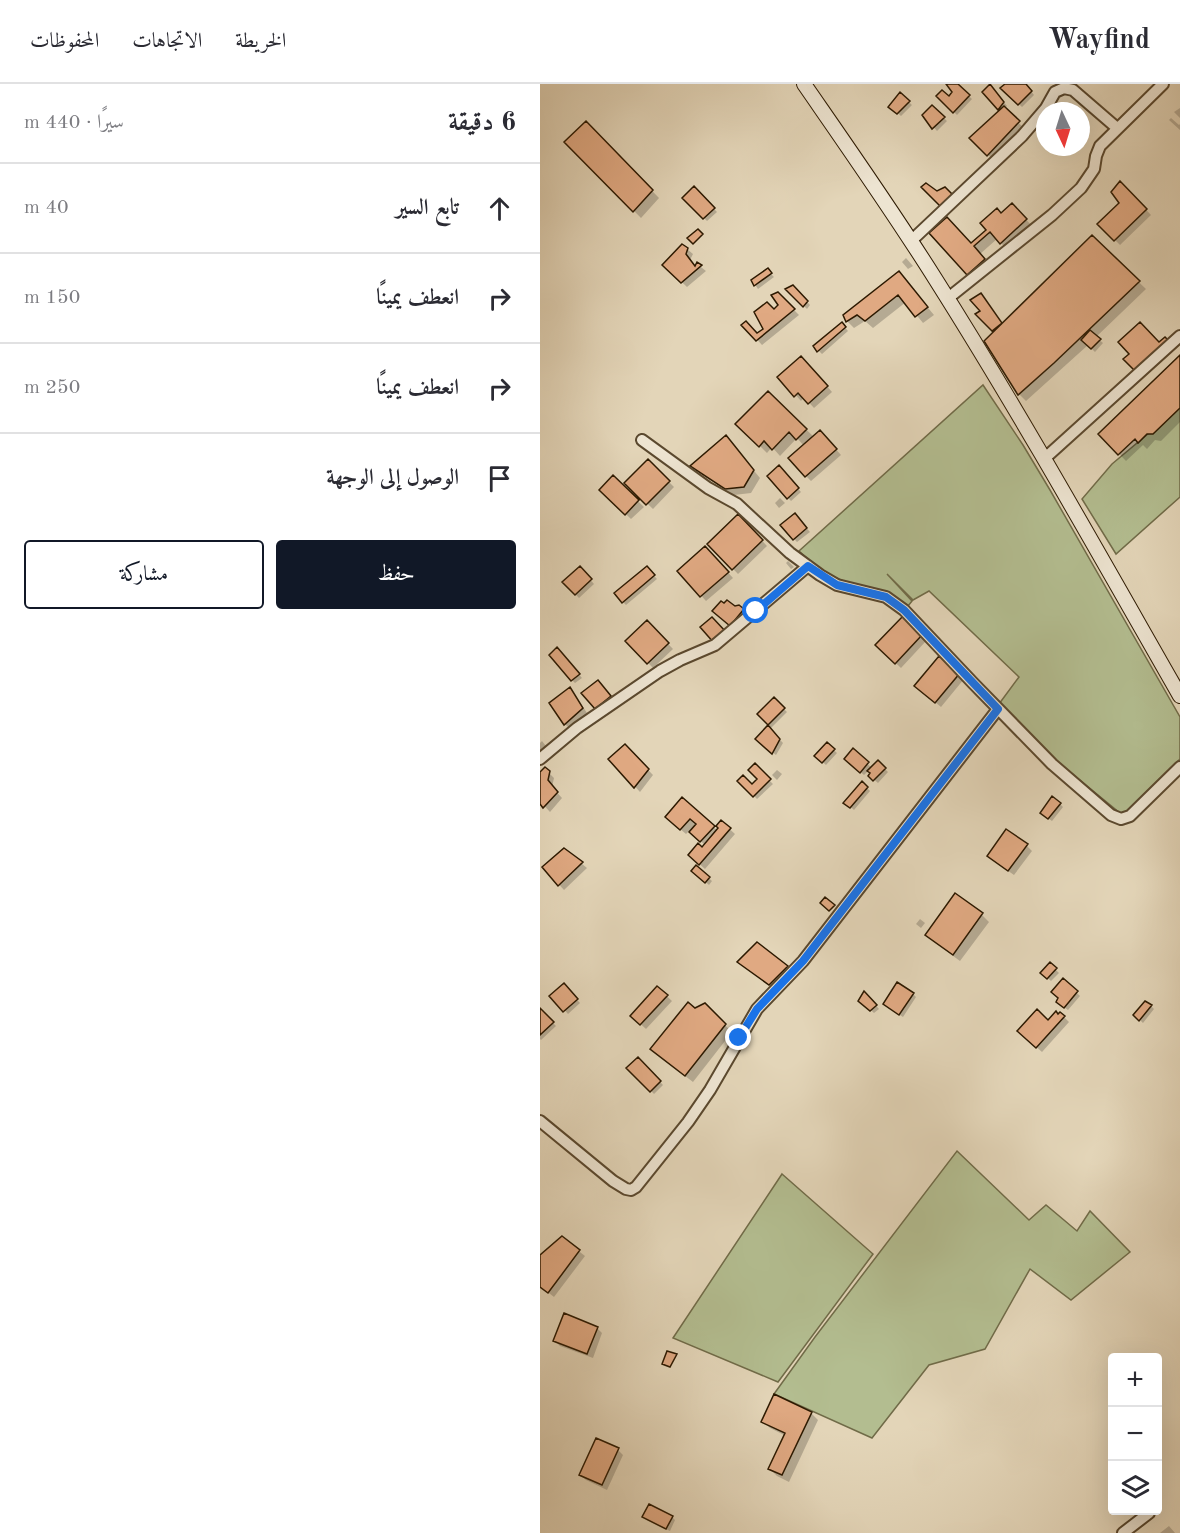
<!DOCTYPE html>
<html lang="ar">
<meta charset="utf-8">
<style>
:root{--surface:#fff;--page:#f7f7f7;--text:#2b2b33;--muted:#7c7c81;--line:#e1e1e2;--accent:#111827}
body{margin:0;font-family:"Old Standard TT",Amiri,serif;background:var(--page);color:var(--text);direction:rtl}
.controls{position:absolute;right:18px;bottom:18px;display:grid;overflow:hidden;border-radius:6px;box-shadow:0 6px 24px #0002}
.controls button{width:54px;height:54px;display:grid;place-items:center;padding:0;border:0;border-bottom:2px solid var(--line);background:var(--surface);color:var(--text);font:30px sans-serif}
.compass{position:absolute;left:496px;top:18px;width:54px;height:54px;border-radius:50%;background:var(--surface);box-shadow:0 6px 24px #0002;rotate:176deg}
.stop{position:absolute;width:18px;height:18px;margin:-14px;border:4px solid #1a73e8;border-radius:50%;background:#fff}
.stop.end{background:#1a73e8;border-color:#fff;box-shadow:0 2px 6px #0008}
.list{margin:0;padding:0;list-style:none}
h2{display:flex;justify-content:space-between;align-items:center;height:78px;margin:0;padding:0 24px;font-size:26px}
h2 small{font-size:20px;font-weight:400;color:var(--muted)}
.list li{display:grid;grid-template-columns:39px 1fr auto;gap:18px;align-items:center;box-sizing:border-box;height:90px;padding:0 24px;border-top:2px solid var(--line)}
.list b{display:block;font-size:22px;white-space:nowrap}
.list em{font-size:20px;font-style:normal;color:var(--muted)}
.actions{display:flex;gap:12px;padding:18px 24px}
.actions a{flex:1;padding:14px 0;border:2px solid var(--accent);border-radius:6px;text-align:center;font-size:21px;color:var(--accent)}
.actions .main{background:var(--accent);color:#fff}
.icon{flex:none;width:33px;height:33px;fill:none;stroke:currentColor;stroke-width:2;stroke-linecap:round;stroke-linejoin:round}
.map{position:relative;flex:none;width:640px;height:1449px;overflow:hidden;direction:ltr}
header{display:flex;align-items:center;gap:36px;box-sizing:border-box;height:84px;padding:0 30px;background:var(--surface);border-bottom:2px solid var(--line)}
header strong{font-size:28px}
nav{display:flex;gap:33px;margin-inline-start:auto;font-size:21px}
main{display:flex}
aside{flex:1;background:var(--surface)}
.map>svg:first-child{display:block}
</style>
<header>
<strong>Wayfind</strong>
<nav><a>الخريطة</a><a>الاتجاهات</a><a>المحفوظات</a></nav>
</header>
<main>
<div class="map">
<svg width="640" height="1449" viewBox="0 0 640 1449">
<rect width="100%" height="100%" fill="#e3d5b8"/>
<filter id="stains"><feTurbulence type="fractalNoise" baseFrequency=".00333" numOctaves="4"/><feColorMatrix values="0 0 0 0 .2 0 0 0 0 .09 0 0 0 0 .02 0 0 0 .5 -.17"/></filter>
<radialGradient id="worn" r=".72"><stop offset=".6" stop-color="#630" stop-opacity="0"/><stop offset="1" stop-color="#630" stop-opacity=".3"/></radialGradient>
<path fill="#b3bd90" stroke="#706b48" stroke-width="1.5" d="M443 301 483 361 510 406 640 633V675L586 728 580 729 503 666 459 620 479 593 389 507 373 516 347 490 372 517 368 522 351 511 308 499 281 487 259 467Z
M640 323V413L576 470 542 415 572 380Z
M417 1067 489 1136 506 1121 537 1147 550 1127 590 1168 531 1216 490 1185 445 1265 389 1281 332 1354 234 1310 275 1253Z
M242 1090 333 1170 238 1298 133 1254Z"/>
<path fill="#0003" d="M408 0H416L432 15 417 31 398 12 410 14 414 8Z
M467 0H485L494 11 482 23 462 4Z
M453 5 467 22 464 25 484 44 453 76 432 54 461 27 444 8Z
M360 10 372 21 361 32 350 22Z
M392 23 407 37 397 47 384 32Z
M640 24V34L634 28Z
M631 34 639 41 640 40V46L629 36Z
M46 39 119 114 101 134 26 58Z
M581 99 611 131 580 161 559 140 581 119Z
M154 104 177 128 167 137 144 114Z
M479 128 493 143 468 166 457 155 440 170 451 183 435 197 391 149 431 161 448 146 461 130Z
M552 153 606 205 556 253 563 259 555 268 548 261 486 317 479 310 446 257 455 248 437 231 442 227 444 214 463 241Z
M147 165 153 170 150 176 156 184 157 180 166 187 147 203 124 181Z
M366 174 373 182 368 185 362 178Z
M227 186 234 193 218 205 212 196Z
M359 189 394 231 383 239 366 218 333 244 325 237 314 244 307 237Z
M252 202 270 221 267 225 248 206Z
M237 209 259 231 222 261 204 241 217 251 225 246 234 227 240 221Z
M302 240 308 247 282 270 275 263Z
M640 273V338L621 357 615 356 607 365 603 361 586 377 560 350Z
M267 279 292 308 274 324 264 313 261 317 240 293Z
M228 309 274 353H285L301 371 271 397 266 392 264 362 257 354 240 372 232 363 227 369 198 340Z
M186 353 220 394 211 409 194 411 159 389 152 382Z
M108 377 134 403 113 425 86 399Z
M239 383 261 408 251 417 229 392Z
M73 393 104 423 91 435 61 406Z
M240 414 245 419 239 424 235 419Z
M255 431 270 448 257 458 242 442Z
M198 432 227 462 198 490 169 460Z
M170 469 193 494 166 517 139 487Z
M248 477 254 483 251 485 246 479Z
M40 484 54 500 39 514 24 498Z
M107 484 117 495 86 521 83 518Z
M198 522 206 529 194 544 174 527Z
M363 534 386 557 361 584 337 561Z
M107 538 133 565 113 584 87 557Z
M20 569 42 594 35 599 32 596Z
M400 574 424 595 401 623 382 607Z
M61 601 73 616 59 627 56 624Z
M30 605 35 611 47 629 30 645 25 640Z
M234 615 247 628 230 645 243 659 236 671 217 655 230 641 219 630Z
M2 657 9 666 0 673V659Z
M287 660 297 669 286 681 276 672Z
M85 662 113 691 100 708 70 675Z
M313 667 332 684 338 678 348 688 338 699 330 692 332 689 329 686 324 691 306 675Z
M215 682 233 700 217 715 200 697 212 702 219 695Z
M5 685 14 694 12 703 22 714 10 728 0 717V690Z
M237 686 242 690 237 696 232 691Z
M322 699 330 707 314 726 305 718Z
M142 715 178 747 182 738 195 750 165 785 155 776 165 761 149 747 146 750 132 738Z
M520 720 523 723 512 737 505 732Z
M487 762 492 767 474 791 454 777Z
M24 765 47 784 24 806 4 784Z
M156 783 172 797 169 801 153 787Z
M442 831 449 838 420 877 394 858 387 851Z
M380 835 385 839 381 844 376 840Z
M218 860 252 889 235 905 204 883Z
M510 880 519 889 511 897 502 889Z
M523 896 540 912 528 926 521 921Z
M24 902 40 919 28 930 12 912Z
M118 904 132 917 106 945 92 932Z
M325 909 339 925 334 929 320 916Z
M373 910 376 913 363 933 348 923Z
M164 921 192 948 153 998 119 972 112 965 155 926Z
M611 922 614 925 603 939 595 931Z
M0 926 16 942 1 956 0 955Z
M521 930 529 938 502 968 484 952Z
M98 975 123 1001 114 1010 89 984Z
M22 1154 45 1172 14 1213 0 1202V1173Z
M57 1244 62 1249 53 1274 20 1262 15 1257Z
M271 1329 278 1336 249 1398 237 1392 230 1385 246 1352 230 1344 223 1337Z
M78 1366 83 1371 67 1406 46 1396 40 1391Z
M587 1426H596L591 1431Z
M104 1433H132L135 1436 130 1447 107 1436Z
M629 1442 635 1449H620Z"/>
<path fill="#e0a982" stroke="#2c1900" stroke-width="1.5" d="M406 0H418L430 11 413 29 396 12 402 6 409 12 412 8Z
M450 0 464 18 458 26 442 8Z
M465 0H486L492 7 478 21 460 4Z
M360 8 370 17 357 30 348 23Z
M392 21 405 33 392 45 382 31Z
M464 22 480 37 447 72 429 54Z
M46 37 113 106 93 128 24 58Z
M580 97 607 125 574 157 557 140 579 119 571 108Z
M386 99 397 107 405 103 413 111 401 123 381 103Z
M154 102 175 124 163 135 142 114Z
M472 119 487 135 460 160 450 148 434 162 445 175 427 191 389 149 407 133 431 159 446 146 440 139 457 124 461 129Z
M158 145 163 150 153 160 147 154Z
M552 151 600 197 514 279 478 311 444 257Z
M142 160 148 164 146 170 155 182 157 178 162 181 141 199 122 181Z
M228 184 232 189 214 202 211 196Z
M359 187 388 223 375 233 358 211 325 237 317 231 306 238 303 231Z
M253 201 268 217 263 223 245 205Z
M238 208 255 225 216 257 201 241 206 237 217 249 223 245 214 228 227 218 234 225 238 221 231 211Z
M441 209 462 239 452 247 435 230 440 227 430 216Z
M302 238 306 243 277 268 273 262Z
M600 238 619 258 625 253 628 256 595 287 583 275 589 270 578 258Z
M550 246 561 255 551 265 541 256Z
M640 271V324L613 350H607L598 359 595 355 578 371 558 350Z
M261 272 288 302 268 320 258 309 254 313 237 293Z
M228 307 267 345 256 356 249 348 232 366 224 357 219 363 195 340Z
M280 346 297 365 265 393 248 374Z
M186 351 214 386 204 403 185 405 150 382Z
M108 375 130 397 106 421 84 399Z
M239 381 259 404 247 415 227 392Z
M73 391 99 416 85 431 59 406Z
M255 429 267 444 253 456 240 441Z
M198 430 223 456 192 486 167 460Z
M165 462 189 488 160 513 137 487Z
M40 482 52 495 35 511 22 498Z
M107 482 115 491 82 519 74 509Z
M187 516 195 522 199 521 204 525 190 542 172 527 181 517 184 519Z
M363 532 382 551 355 580 335 561Z
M172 533 186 548 174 559 160 543Z
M107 536 129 559 107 580 85 557Z
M17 563 40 590 31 597 9 571Z
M399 572 420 589 395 619 374 602Z
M58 596 71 612 55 625 41 609Z
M30 603 43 624 24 641 9 619Z
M234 613 245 624 228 641 217 630Z
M228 641 240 655 232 670 215 655Z
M287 658 295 665 282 679 274 672Z
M85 660 109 685 94 704 68 675Z
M313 664 329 678 320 689 304 675Z
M338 676 346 684 333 697 328 692 330 689 327 687Z
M215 679 231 695 213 713 197 697 203 691 212 700 217 695 208 686Z
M5 683 10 687 8 696 18 708 3 724 0 720V688Z
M322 697 328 703 310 724 303 719Z
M512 712 521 719 508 735 500 729Z
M142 713 175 742 160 758 149 748 156 740 150 735 140 746 125 733Z
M181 736 191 744 159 781 148 771 158 759 162 763 178 744 176 742Z
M466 745 488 760 468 787 447 772Z
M24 764 43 778 18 802 2 783Z
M156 781 170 793 165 799 151 787Z
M415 809 443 829 413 871 385 851Z
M285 813 295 821 289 827 280 819Z
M217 858 248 882 229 901 197 878Z
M510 878 517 884 507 895 500 889Z
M523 894 538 907 524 924 516 918 518 914 511 908Z
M357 898 374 909 359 931 343 920Z
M24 899 38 915 23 928 9 912Z
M117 902 128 911 100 941 90 932Z
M324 907 337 921 330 927 318 917Z
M605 917 612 921 599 937 593 931Z
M148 918 155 924 165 919 186 940 145 992 110 965Z
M0 924 14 938 0 951Z
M497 925 508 936 516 927 518 930 520 928 525 932 496 964 477 947Z
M98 973 121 997 110 1008 86 984Z
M22 1152 40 1166 8 1209 0 1203V1171Z
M24 1229 58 1243 47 1270 13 1257Z
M127 1267 137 1270 130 1283 122 1280Z
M234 1310 272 1328 242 1391 228 1385 245 1349 221 1338Z
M56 1354 79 1364 62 1401 39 1391Z
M109 1420 133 1432 126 1445 102 1433Z"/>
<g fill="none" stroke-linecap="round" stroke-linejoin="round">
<g stroke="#5a482e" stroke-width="14">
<path id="street" d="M371 157 482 52 506 24 515 8 524 4 533 6 577 44
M407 215 512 131 541 104 554 85 556 72 560 62 623 0
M102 356 168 404 197 420 250 469 280 491 297 501 346 513 364 526 433 599 512 680 571 731 581 735 590 732 640 683
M504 375 640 252
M0 675 37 644 120 587 140 576 175 561 268 482
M0 1037 73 1097 86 1105 91 1106 96 1103 148 1038 170 1006 217 925 263 877 458 625
M583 1449 609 1429"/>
</g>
<g stroke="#2c1900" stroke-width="16">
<path id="secondary" d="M264 0C309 65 354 129 396 196 482 332 560 472 640 612"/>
</g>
<use href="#street" stroke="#ede4d1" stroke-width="10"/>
<use href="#secondary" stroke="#ede4d1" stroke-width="14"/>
</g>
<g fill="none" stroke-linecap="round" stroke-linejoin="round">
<path stroke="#1a73e8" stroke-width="8" d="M199 954 217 925 263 877 458 625 364 526 346 513 297 501 268 482 216 527"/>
</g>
<rect width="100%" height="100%" filter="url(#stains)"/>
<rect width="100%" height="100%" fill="url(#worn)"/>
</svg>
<div class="controls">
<button>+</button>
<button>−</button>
<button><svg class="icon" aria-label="layers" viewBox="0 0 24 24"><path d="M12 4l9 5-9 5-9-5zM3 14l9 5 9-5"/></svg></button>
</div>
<svg class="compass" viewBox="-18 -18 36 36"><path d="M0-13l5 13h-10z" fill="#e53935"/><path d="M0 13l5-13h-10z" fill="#7c7c81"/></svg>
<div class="stop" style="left:216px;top:527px"></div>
<div class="stop end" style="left:199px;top:954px"></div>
</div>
<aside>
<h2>6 دقيقة<small>سيرًا · 440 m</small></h2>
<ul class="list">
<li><svg class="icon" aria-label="ahead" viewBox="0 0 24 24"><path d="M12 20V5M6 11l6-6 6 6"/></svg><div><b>تابع السير</b></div><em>40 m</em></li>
<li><svg class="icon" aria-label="right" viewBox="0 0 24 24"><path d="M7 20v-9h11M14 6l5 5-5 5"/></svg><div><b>انعطف يمينًا</b></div><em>150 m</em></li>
<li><svg class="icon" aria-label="right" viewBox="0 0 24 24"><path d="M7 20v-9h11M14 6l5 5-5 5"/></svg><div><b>انعطف يمينًا</b></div><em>250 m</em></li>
<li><svg class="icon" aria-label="arrive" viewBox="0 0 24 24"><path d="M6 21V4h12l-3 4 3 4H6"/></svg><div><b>الوصول إلى الوجهة</b></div></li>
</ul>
<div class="actions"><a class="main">حفظ</a><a>مشاركة</a></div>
</aside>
</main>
